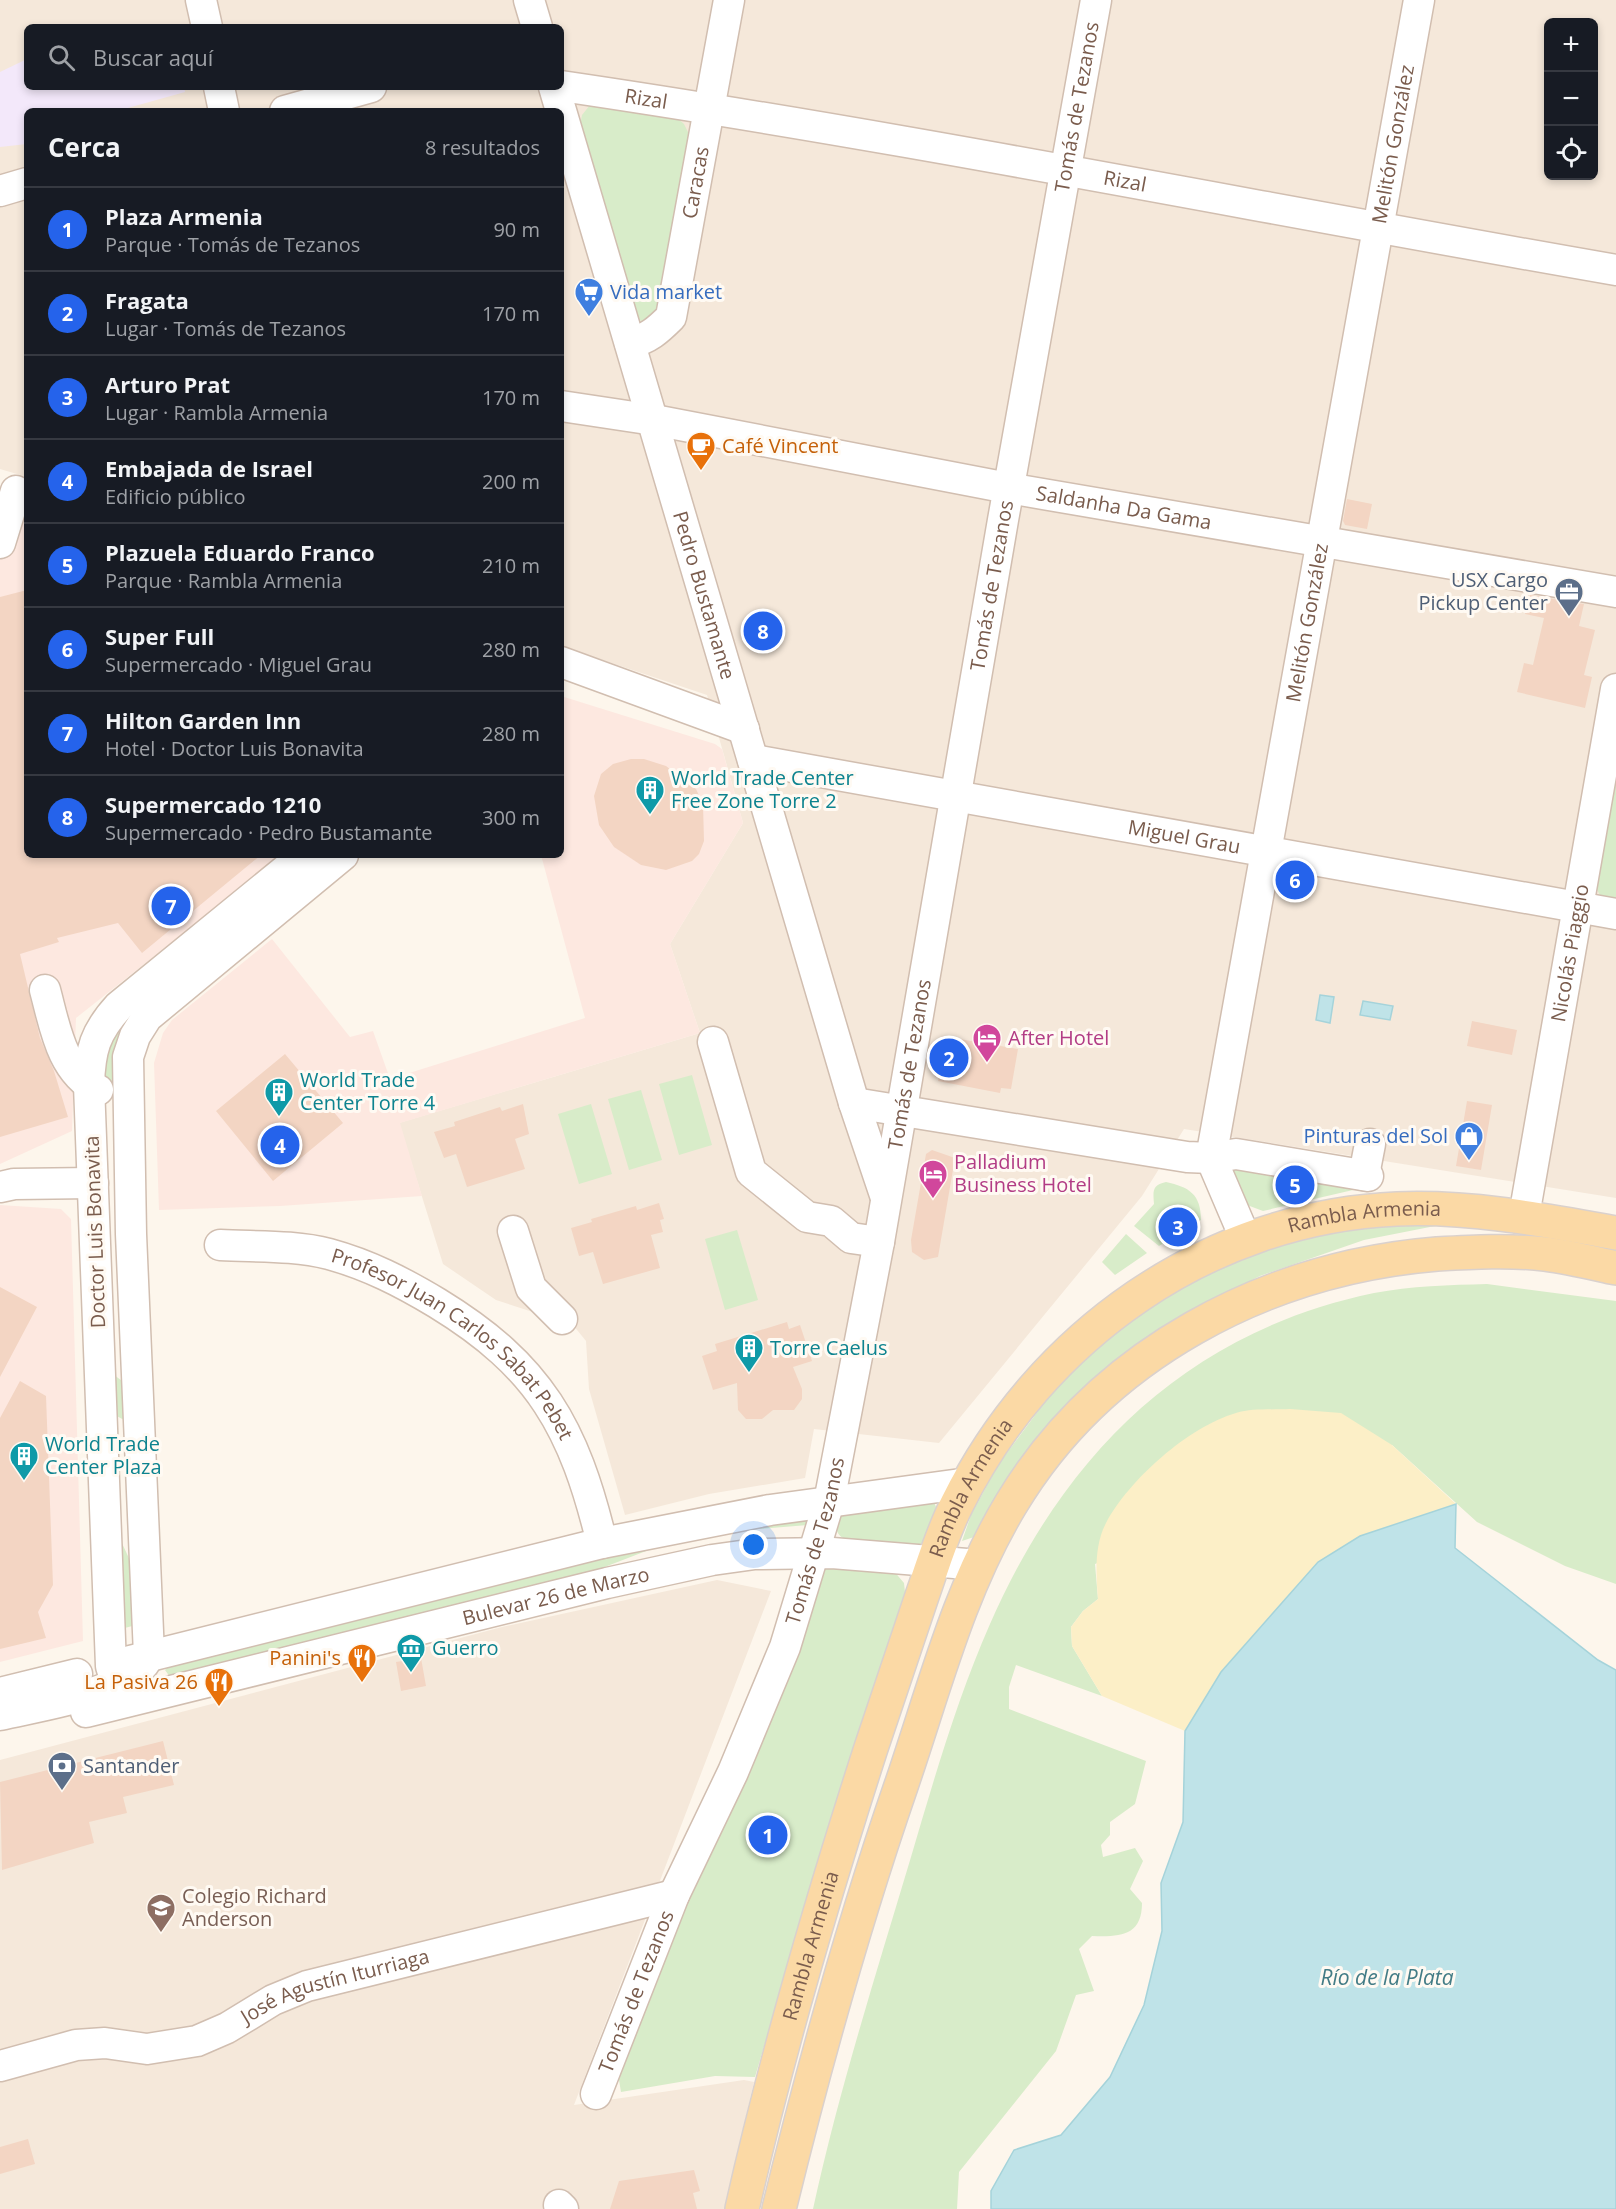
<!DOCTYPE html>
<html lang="es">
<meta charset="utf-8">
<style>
:root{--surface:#171b24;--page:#20242c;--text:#f1f3f6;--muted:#9ea1a6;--line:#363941;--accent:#2563eb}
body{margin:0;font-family:"Open Sans",sans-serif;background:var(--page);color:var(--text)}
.controls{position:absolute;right:18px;top:18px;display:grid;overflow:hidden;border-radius:9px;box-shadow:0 3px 9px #0003}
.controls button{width:54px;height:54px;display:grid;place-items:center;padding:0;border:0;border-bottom:2px solid var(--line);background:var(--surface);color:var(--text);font:30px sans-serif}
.you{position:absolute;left:754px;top:1545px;width:21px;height:21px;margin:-15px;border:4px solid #fff;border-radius:50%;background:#1a73e8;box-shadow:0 0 0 9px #1a73e833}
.badge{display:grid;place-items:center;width:39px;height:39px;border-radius:50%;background:var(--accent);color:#fff;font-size:20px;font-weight:700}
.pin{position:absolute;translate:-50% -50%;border:3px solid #fff;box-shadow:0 2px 6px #0006}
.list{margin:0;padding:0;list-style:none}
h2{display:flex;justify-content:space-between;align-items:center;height:78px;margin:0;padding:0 24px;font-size:26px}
h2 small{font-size:20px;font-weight:400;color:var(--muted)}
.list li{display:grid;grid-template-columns:39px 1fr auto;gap:18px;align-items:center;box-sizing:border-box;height:84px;padding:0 24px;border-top:2px solid var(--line)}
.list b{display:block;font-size:22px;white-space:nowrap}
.list p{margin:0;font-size:20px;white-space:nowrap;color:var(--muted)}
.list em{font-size:20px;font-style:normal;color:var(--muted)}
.icon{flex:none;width:33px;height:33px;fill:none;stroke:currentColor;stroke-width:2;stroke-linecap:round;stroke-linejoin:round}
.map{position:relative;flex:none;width:1616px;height:2209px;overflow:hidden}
.search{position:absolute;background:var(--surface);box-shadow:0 3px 9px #0003;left:24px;top:24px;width:540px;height:66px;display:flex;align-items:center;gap:15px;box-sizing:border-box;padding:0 21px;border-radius:9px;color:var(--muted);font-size:22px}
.panel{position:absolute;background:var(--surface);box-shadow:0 3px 9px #0003;left:24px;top:108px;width:540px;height:750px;border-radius:9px}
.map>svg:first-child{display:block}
</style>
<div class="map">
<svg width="1616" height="2209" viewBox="0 0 1616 2209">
<rect width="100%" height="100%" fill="#fdf6ec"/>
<path fill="#f5e8da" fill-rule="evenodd" d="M0 0H1616V1198L1184 1129 1142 1196 939 1443 814 1429 805 1478 709 1494 625 1515 589 1389 586 1341 573 1325 496 1300 443 1264 399 1123 700 1033 670 944 743 823 707 695 561 646V111H27V477L0 469ZM1548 22H1594V176H1548ZM27 27H561V87H27Z
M717 1580 771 1591 574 2105 744 2080 754 2082 724 2209H0V1760L502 1627Z"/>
<path fill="#fde8e0" d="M0 513 27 521V855H282L76 1018 72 1131 0 1164Z
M561 696 715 744 722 749 743 823 670 944 700 1033 400 1123 422 1196 280 1206 159 1210 154 1063 163 1033 172 1020 272 939 350 1037 373 1031 390 1079 585 1018 541 855H561Z
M0 1205 61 1209 71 1219 83 1641 0 1662Z"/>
<path fill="#f3e8fa" d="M27 59V87H184L185 92 117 111H27V144L0 147V72Z"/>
<path fill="#d8ecc9" d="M590 105 675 116 684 124 690 136 661 308 645 323 638 319 580 126 582 115Z
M1616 756V904L1602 899 1595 886Z
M151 997 116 1106 113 1093 100 1069 115 1029Z
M692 1075 712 1145 679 1155 659 1084Z
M641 1090 662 1160 629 1170 608 1099Z
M591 1104 612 1174 579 1184 558 1114Z
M1233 1161 1353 1180V1190L1263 1211 1247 1205 1230 1169Z
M1166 1182C1189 1187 1201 1194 1201 1220L1159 1246 1134 1226 1154 1204C1153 1191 1152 1185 1166 1182Z
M1389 1221 1491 1226H1435L1364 1240 1260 1276 1187 1313 1135 1347 977 1536 962 1541 971 1515 998 1465 1056 1387 1088 1354 1184 1282 1261 1247Z
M737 1230 758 1300 725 1310 705 1239Z
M1126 1234 1147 1253 1115 1275 1102 1262Z
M1487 1284 1616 1301V1584L1565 1566 1477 1522 1392 1445 1095 1564 1098 1599 1083 1611 1071 1627 1072 1646 1102 1696 1016 1665 1009 1687V1709L1146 1761 1135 1804 1110 1822V1835L1101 1845 1103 1857 1135 1848 1143 1861 1130 1889 1142 1903C1142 1936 1120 1937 1092 1936L1079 1949 1094 1991 1076 1995 1056 2051 959 2172 957 2209H813C839 2090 876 1974 911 1857 934 1779 957 1699 990 1624 1065 1453 1187 1332 1374 1293 1411 1286 1450 1285 1487 1284Z
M114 1375 125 1383 124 1420 115 1415Z
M934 1502 936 1507 925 1540 918 1546 845 1539C834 1534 836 1526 838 1515Z
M803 1517 810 1520 808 1525 735 1531 667 1543 589 1573 174 1677H170L165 1670 172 1663 648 1542 764 1520Z
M120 1539 134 1569 136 1625 121 1629Z
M821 1567 893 1570 904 1583 905 1592 840 1790 755 2077 715 2076 621 2092 618 2074Z"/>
<path fill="#fcefc7" d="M1290 1409 1341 1413 1392 1445 1456 1504 1360 1536 1221 1672 1185 1731 1102 1696 1072 1646 1071 1627 1083 1611 1098 1599C1096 1574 1094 1546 1106 1523 1129 1480 1188 1427 1236 1413 1252 1408 1273 1410 1290 1409Z"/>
<path fill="#bfe3e8" stroke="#a5d3da" stroke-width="1.5" d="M1320 995 1334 997 1330 1023 1316 1020Z
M1363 1001 1393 1006 1390 1020 1360 1015Z
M1456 1504 1455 1548 1598 1660 1616 1670V2209H991V2191L1014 2150 1061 2135 1110 2077 1144 2005 1162 1931 1161 1883 1183 1822 1185 1731 1221 1672 1318 1562 1360 1536Z"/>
<path fill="#f3d5c3" d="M1347 499 1372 504 1367 529 1345 525 1343 521Z
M27 590V855H261L142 953 118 923 57 938 59 942 20 954 40 1038 54 1071 68 1117 0 1137V597Z
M1530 595 1584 604 1579 626 1595 630 1584 675 1592 677 1585 708 1517 692 1524 663 1533 665 1544 618 1525 614Z
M631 759H644L666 766 696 789 703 804 704 841 699 854 692 861 666 870 641 865 614 847 599 825 594 796 601 774 613 764Z
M1472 1021 1517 1030 1512 1055 1467 1046Z
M942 1036 1018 1049 1011 1089 1001 1088 1000 1093 938 1081 939 1077H935Z
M285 1054 343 1123 273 1181 216 1111Z
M1467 1101 1492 1105 1481 1170 1456 1166Z
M523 1104 529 1134 515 1139 525 1169 467 1187 456 1154 444 1158 434 1132 455 1126 454 1122 500 1107 502 1111Z
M932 1150 955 1158 938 1257 924 1260 912 1252 911 1240 926 1154Z
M659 1203 664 1219 660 1220 663 1232 651 1235 660 1268 603 1284 593 1252 579 1256 571 1228 592 1222 591 1219 636 1206 637 1210Z
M0 1287 37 1307 0 1377Z
M787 1322 789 1329 800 1325 812 1361 793 1367 802 1389V1399L794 1410H773L762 1419H746L738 1410 737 1383 713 1390 702 1356 717 1351 715 1344Z
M20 1381 46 1396 53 1585 38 1612 46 1638 0 1649V1418Z
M421 1658 426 1686 401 1691 396 1662Z
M163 1741 174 1785 123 1797 127 1813 89 1822 94 1843 2 1870 0 1782Z
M28 2139 35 2164 0 2174V2147Z
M694 2170 700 2191 693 2193 697 2209H610L619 2181Z"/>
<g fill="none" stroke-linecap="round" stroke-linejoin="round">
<g stroke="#d1beb0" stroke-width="33">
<g id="minor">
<path d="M201 0 207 27"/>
<path d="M529 0 537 27"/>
<path id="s1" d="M561 86C914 138 1264 209 1616 270"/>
<path d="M219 87 224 111"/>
<path id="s2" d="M554 87 854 1103 885 1195"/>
<path d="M285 111 371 87"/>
<path d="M0 191 27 183"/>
<path id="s3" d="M630 343C648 339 658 330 671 317L729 0"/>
<path id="s4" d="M561 406 654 420 1008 488 1616 592"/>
<path d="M0 543 16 491"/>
<path d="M561 662 744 729"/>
<path id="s5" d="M753 760 1616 914"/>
<path d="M45 990C55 1027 61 1071 98 1090"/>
<path d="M713 1042 751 1172 807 1217 831 1221 851 1238 879 1242"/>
<path d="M854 1103 1187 1157 1211 1158 1236 1154 1368 1176"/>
<path d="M1364 1175 1370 1144"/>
<path d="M0 1187 14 1184 93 1183"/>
<path id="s6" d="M1524 1216 1616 689"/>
<path d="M513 1231 531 1288 562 1319"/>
<path id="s7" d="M1246 1240 1211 1158 1419 0"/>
<path id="s8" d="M220 1245C256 1247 294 1245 329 1254 369 1265 402 1282 437 1303 540 1366 574 1427 602 1543"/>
<path d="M130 1661 602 1543 770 1510 968 1483"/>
<path d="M0 1693 77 1674"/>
<path d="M119 1693 111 1666 89 1085C90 1050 95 1032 119 1006L304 855"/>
<path id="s9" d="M86 1712 607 1583 712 1560 755 1554 832 1553 979 1565"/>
<path d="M0 1715C36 1706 136 1693 149 1655L131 1234 128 1057 135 1036 147 1017 343 855"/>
<path id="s10" d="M0 2066 76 2045 105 2043 147 2049 197 2041 227 2028 273 2000 307 1986 674 1895"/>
<path id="s11" d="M596 2094 674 1895 733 1772 785 1647 829 1502 879 1242 1003 520 1096 0"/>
<path d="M559 2205 563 2209"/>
</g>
</g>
<g stroke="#dad1cd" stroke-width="36">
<g id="major">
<path id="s12" d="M742 2209C777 2053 822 1900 871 1748 888 1697 905 1646 922 1596 933 1565 942 1533 957 1504 1040 1336 1208 1217 1397 1209 1471 1206 1544 1220 1616 1233"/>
<path d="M779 2209C814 2066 853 1925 901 1786 934 1690 958 1592 1011 1504 1101 1354 1266 1268 1437 1254 1473 1252 1509 1250 1545 1254 1569 1257 1593 1263 1616 1268"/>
</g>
</g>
<use href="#minor" stroke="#fff" stroke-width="30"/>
<use href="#major" stroke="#fbd9a5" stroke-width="33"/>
</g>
<defs>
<g id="supermarket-pin" transform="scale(1.5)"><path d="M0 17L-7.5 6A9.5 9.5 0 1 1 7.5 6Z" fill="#3f7fe0" stroke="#fffaf3"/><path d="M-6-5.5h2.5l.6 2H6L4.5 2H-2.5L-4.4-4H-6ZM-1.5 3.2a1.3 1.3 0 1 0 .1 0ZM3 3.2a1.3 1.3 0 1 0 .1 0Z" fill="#fff"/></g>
<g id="cafe-pin" transform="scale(1.5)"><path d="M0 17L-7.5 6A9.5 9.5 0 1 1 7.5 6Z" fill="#e8710a" stroke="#fffaf3"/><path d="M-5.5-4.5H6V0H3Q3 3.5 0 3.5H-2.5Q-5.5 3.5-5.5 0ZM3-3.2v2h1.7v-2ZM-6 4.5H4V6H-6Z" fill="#fff"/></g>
<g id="office-pin" transform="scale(1.5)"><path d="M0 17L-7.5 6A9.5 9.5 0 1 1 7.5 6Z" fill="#5c6f8a" stroke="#fffaf3"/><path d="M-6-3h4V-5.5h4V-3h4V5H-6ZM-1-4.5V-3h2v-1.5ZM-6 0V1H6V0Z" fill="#fff"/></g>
<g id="building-pin" transform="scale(1.5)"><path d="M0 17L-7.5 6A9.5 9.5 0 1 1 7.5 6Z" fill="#0f9aa8" stroke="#fffaf3"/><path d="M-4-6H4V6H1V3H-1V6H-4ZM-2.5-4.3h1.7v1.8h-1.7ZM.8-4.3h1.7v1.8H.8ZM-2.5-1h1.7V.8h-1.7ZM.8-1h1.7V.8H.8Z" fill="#fff"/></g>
<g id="hotel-pin" transform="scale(1.5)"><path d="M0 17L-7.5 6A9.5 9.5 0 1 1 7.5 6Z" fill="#d1479c" stroke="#fffaf3"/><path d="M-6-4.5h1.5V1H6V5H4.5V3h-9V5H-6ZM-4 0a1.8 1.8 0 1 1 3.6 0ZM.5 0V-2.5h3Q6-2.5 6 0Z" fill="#fff"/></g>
<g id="shop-pin" transform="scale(1.5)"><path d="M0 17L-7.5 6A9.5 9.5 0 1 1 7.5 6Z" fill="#3f7fe0" stroke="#fffaf3"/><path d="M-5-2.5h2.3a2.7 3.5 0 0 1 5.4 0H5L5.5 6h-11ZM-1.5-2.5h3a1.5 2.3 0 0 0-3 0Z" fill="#fff"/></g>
<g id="museum-pin" transform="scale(1.5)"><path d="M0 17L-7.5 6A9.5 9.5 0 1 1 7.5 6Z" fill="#0f9aa8" stroke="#fffaf3"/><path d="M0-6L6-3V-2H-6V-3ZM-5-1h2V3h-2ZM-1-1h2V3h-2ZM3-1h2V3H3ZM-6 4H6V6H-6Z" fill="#fff"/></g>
<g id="restaurant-pin" transform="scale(1.5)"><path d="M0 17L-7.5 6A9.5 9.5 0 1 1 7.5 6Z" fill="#e8710a" stroke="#fffaf3"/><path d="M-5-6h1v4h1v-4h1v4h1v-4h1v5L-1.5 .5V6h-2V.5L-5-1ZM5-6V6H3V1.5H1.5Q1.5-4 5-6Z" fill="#fff"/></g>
<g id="bank-pin" transform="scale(1.5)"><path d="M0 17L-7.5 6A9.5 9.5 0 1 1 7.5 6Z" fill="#5c6f8a" stroke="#fffaf3"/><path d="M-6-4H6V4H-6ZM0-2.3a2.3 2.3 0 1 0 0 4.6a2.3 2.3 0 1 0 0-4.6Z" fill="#fff"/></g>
<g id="school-pin" transform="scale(1.5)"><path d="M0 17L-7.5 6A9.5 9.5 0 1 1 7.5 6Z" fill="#8d6e63" stroke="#fffaf3"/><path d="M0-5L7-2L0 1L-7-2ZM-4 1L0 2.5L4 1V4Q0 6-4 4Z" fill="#fff"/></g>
</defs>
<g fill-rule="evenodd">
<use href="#supermarket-pin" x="589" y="292"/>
<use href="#cafe-pin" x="701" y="446"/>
<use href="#office-pin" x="1569" y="592"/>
<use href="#building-pin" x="650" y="790"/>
<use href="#hotel-pin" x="987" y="1038"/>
<use href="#building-pin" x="279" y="1092"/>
<use href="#shop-pin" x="1469" y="1136"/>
<use href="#hotel-pin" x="933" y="1174"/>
<use href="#building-pin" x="749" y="1348"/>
<use href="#building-pin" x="24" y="1456"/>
<use href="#museum-pin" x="411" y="1648"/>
<use href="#restaurant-pin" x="362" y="1658"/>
<use href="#restaurant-pin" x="219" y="1682"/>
<use href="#bank-pin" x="62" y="1766"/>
<use href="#school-pin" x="161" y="1908"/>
</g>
<g text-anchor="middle" stroke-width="6" stroke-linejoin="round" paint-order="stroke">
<g font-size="20" fill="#7a5c4d" stroke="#fffaf3">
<text dy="7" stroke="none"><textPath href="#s1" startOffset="86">Rizal</textPath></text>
<text dy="7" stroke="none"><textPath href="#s11" startOffset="2054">Tomás de Tezanos</textPath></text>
<text dy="7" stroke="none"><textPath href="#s7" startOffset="1119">Melitón González</textPath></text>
<text dy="7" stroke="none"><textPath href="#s1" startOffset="572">Rizal</textPath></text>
<text dy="7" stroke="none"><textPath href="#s3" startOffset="186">Caracas</textPath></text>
<text dy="7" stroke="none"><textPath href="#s4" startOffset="572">Saldanha Da Gama</textPath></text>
<text dy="7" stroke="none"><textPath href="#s11" startOffset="1568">Tomás de Tezanos</textPath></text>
<text dy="7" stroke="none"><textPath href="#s2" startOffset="530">Pedro Bustamante</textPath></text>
<text dy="7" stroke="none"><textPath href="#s7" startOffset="633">Melitón González</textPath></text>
<text dy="7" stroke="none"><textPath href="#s5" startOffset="438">Miguel Grau</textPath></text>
<text dy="7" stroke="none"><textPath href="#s6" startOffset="267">Nicolás Piaggio</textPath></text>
<text dy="7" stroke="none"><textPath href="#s11" startOffset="1082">Tomás de Tezanos</textPath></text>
<text dy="7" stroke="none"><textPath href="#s12" startOffset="1260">Rambla Armenia</textPath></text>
<text transform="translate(95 1232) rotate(-92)" y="7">Doctor Luis Bonavita</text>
<text dy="7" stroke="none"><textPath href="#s8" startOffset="266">Profesor Juan Carlos Sabat Pebet</textPath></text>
<text dy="7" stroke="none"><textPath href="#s12" startOffset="758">Rambla Armenia</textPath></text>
<text dy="7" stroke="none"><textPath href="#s11" startOffset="596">Tomás de Tezanos</textPath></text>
<text dy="7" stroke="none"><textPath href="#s9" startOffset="484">Bulevar 26 de Marzo</textPath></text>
<text dy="7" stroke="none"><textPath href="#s12" startOffset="272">Rambla Armenia</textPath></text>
<text dy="7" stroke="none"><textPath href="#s10" startOffset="351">José Agustín Iturriaga</textPath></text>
<text dy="7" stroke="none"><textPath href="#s11" startOffset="110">Tomás de Tezanos</textPath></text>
</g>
<g font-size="20" fill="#366cbe" stroke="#fffaf3" text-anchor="start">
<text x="610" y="299">Vida market</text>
<text x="1448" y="1143" text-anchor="end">Pinturas del Sol</text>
</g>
<g font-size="20" fill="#c56008" stroke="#fffaf3" text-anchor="end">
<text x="722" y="453" text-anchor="start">Café Vincent</text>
<text x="341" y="1665">Panini's</text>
<text x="198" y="1689">La Pasiva 26</text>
</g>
<g font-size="20" fill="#4e5e75" stroke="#fffaf3" text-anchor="end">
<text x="1548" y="587">USX Cargo<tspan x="1548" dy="23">Pickup Center</tspan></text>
<text x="83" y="1773" text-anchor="start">Santander</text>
</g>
<g font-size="20" fill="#0d838f" stroke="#fffaf3" text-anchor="start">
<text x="671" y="785">World Trade Center<tspan x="671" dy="23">Free Zone Torre 2</tspan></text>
<text x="300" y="1087">World Trade<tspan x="300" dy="23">Center Torre 4</tspan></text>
<text x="770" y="1355">Torre Caelus</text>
<text x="45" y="1451">World Trade<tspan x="45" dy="23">Center Plaza</tspan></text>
<text x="432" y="1655">Guerro</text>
</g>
<g font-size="20" fill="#b23c85" stroke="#fffaf3" text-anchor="start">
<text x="1008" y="1045">After Hotel</text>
<text x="954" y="1169">Palladium<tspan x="954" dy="23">Business Hotel</tspan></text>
</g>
<g font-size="20" fill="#785e54" stroke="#fffaf3" text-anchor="start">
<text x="182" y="1903">Colegio Richard<tspan x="182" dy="23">Anderson</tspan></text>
</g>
<g font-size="21" font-style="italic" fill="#437c86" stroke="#fffaf3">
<text x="1387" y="1985">Río de la Plata</text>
</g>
</g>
</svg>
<div class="controls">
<button>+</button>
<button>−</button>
<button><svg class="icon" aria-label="locate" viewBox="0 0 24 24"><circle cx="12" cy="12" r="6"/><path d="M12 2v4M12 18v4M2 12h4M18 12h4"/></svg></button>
</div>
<div class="you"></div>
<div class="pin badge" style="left:768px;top:1835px">1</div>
<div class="pin badge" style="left:949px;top:1058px">2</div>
<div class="pin badge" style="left:1178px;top:1227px">3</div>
<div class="pin badge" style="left:280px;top:1145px">4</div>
<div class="pin badge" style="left:1295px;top:1185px">5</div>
<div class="pin badge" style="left:1295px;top:880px">6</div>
<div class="pin badge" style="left:171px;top:906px">7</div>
<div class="pin badge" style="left:763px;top:631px">8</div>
<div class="search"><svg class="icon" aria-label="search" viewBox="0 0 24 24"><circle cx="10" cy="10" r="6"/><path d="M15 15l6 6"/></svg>Buscar aquí</div>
<section class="panel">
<h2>Cerca<small>8 resultados</small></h2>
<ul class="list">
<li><span class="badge">1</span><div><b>Plaza Armenia</b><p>Parque · Tomás de Tezanos</p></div><em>90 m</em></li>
<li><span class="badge">2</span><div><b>Fragata</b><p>Lugar · Tomás de Tezanos</p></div><em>170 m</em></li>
<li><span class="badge">3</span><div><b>Arturo Prat</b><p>Lugar · Rambla Armenia</p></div><em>170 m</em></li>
<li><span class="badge">4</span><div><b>Embajada de Israel</b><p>Edificio público</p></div><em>200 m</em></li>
<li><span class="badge">5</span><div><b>Plazuela Eduardo Franco</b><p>Parque · Rambla Armenia</p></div><em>210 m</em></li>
<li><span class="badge">6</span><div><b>Super Full</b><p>Supermercado · Miguel Grau</p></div><em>280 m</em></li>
<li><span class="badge">7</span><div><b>Hilton Garden Inn</b><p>Hotel · Doctor Luis Bonavita</p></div><em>280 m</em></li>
<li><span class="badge">8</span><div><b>Supermercado 1210</b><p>Supermercado · Pedro Bustamante</p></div><em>300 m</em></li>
</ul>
</section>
</div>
